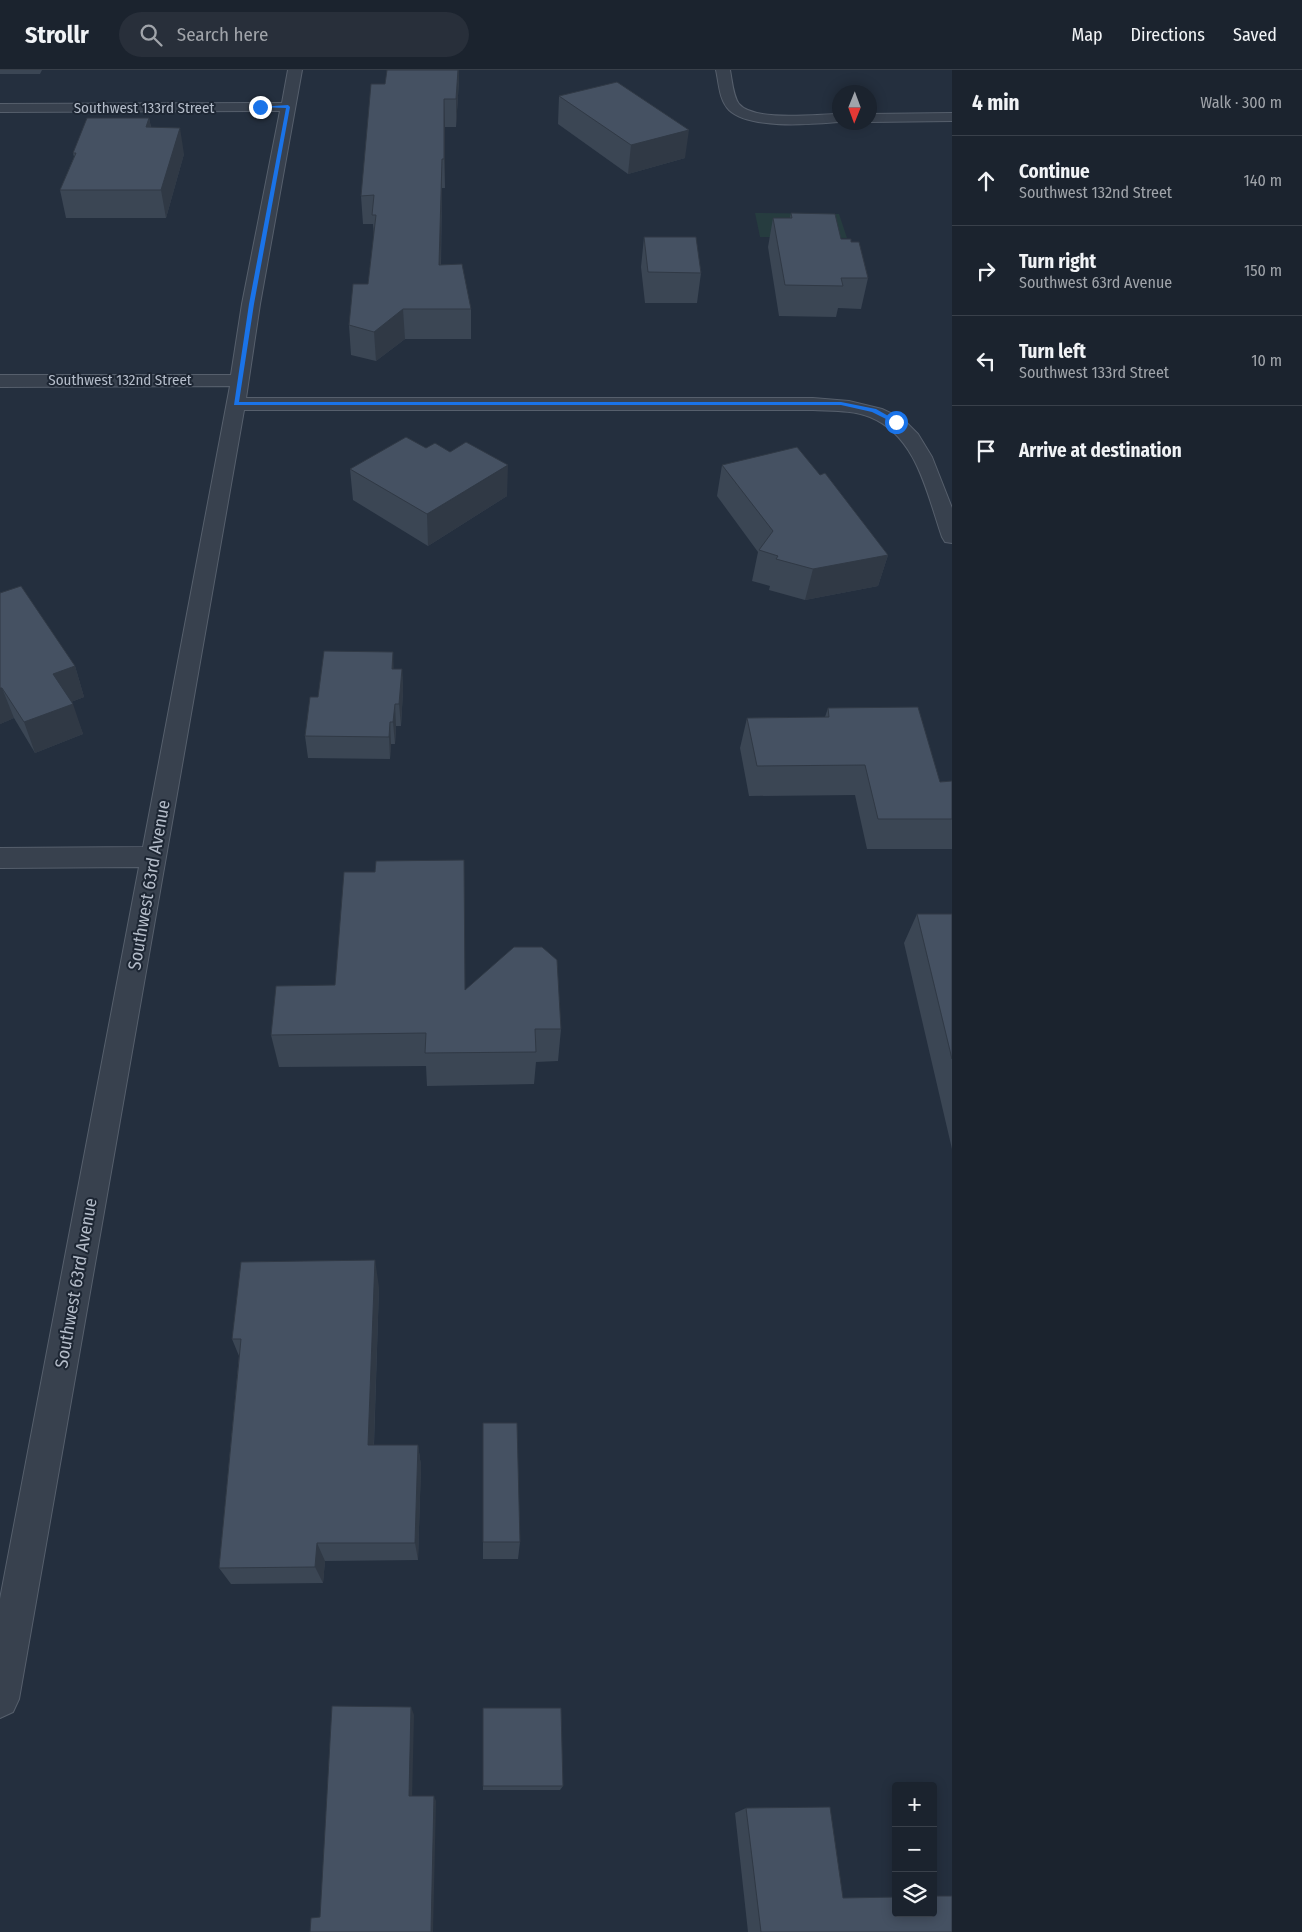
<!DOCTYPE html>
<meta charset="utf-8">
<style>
:root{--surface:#1b232e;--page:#282f3a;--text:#f1f3f6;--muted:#a0a4aa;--line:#39404a}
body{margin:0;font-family:"Fira Sans Condensed",sans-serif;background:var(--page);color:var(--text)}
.controls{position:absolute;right:15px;bottom:15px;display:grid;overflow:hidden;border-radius:5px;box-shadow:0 2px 12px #0003}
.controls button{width:45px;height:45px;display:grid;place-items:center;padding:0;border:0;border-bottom:1px solid var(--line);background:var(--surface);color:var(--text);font:25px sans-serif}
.compass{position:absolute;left:832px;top:15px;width:45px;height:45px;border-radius:50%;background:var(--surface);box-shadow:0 2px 12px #0003;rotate:181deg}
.stop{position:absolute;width:15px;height:15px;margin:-11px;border:4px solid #1a73e8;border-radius:50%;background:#fff}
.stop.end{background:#1a73e8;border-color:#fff;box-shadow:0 1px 5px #0008}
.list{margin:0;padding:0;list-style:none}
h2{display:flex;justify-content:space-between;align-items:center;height:65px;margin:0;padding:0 20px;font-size:21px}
h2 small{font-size:16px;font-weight:400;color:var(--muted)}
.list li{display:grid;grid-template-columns:32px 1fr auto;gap:15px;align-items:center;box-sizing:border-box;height:90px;padding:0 20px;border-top:1px solid var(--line)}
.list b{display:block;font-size:19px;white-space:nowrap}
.list p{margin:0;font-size:16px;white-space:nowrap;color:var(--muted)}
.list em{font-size:16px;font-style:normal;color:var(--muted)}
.icon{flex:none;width:28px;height:28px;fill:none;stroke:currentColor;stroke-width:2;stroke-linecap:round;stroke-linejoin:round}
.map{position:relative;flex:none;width:952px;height:1862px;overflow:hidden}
header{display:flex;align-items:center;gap:30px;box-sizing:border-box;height:70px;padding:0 25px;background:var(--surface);border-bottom:1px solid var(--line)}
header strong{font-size:24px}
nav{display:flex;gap:28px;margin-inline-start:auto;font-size:18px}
.search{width:350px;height:45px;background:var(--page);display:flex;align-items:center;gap:12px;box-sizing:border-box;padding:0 18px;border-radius:28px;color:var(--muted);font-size:19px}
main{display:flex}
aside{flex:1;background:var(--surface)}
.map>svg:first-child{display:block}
</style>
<header>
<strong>Strollr</strong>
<div class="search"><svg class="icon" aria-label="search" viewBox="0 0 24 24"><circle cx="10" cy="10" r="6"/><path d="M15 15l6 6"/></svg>Search here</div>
<nav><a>Map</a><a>Directions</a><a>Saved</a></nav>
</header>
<main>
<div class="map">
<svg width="952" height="1862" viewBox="0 0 952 1862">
<rect width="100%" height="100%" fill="#242f3e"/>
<path fill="#263c3f" d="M755 143 839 144 847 168 760 167Z"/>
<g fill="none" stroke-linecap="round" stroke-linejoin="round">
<g stroke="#565f6c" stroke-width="2">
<path id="street" d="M288 0H302L260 234 246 328H813L849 331 882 339 903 349 918 364 932 387 952 438V473L945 472 942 467C927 424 917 366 870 347 852 340 832 341 813 340H244L19 1629 13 1642 0 1648V1529L139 797 0 798V778L143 777 230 316 0 317V305H231L242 234 280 41 0 42V34L282 33Z
M716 0H730C732 10 733 26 739 34 754 52 817 44 839 44V52C813 54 750 60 729 40 719 30 719 13 716 0Z
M952 43V51L869 52V44Z"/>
</g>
<use href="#street" fill="#38414e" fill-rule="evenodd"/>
</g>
<path fill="#3b4654" d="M0 0H42L40 4H0Z
M459 10 456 57H445V118H442L441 195 471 239V269H405L376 291 351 285 349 255 368 214 374 167 373 154H363L361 126 385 14Z
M559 26 685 88 628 104 558 54Z
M149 48 151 57 184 84 166 148H66L60 120 74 87 73 83Z
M791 143 841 169 851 172 868 208 861 239 838 238 836 247 779 246 768 177 773 148H790Z
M644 167 701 203 697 233H645L641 197Z
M722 395 820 405 888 485 878 516 805 530 769 520 770 516 752 511 758 482 717 426Z
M350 399 507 426 428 476 353 430Z
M0 523 75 596 84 627 71 632 83 664 35 683 14 648 0 654Z
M394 599H402L403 621 401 656H396L395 674H391L390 689 308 688 305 666 318 627Z
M828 638 940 712 952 711V779H867L855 725 749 726 740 678 747 648 825 647Z
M375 802 465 920 561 959 558 991 536 992 534 1014 427 1016 426 996 279 997 271 965 335 915Z
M917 844H952V1079L904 873Z
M379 1217 374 1375H418L421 1396 418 1490 325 1491 323 1513 231 1514 219 1498 239 1286 232 1269Z
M483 1375 520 1472 518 1489H483Z
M483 1638 563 1716 560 1720H483Z
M746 1738 843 1828 952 1862H748L735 1743Z"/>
<path fill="#303945" d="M458 0H459V10L456 57V29Z
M444 29 445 57V118L444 89Z
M149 48 154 75 146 57Z
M180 58 184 84 166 148 161 120Z
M689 60 685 88 628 104 631 75Z
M442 89V118L440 224 439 195Z
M403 239 405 269 376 291 374 262Z
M508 395 507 426 428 476 427 444Z
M888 485 878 516 805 530 813 499Z
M393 582 394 604 392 599Z
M75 596 84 627 63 635 53 604Z
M402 599 403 621 401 656 399 634Z
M0 618H2L14 648 0 654Z
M73 634 83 664 35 683 24 652Z
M395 634 396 656 395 674 393 652Z
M390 652 391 674 390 689 389 667Z
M375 1190 379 1217 373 1396 368 1375Z
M418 1375 421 1396 418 1490 415 1473Z
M317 1473 325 1491 323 1513 315 1497Z
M411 1637 414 1645 412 1731 409 1726Z
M434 1726 436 1731 433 1862H431Z"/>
<path fill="#455162" stroke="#303945" d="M387 0H458L456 29H444V89H442L439 195 462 194 471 239H403L374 262 349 255 353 214H368L376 145H372L374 125 361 126 371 14H385Z
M617 12 689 60 631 75 559 26Z
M87 48H149L146 57 180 58 161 120H60L76 83H73Z
M791 143 835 144 841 169H851V172H859L868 208H841L843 216 785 215 773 148H792Z
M644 167H696L701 203 648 202Z
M406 367 426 378 435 373 450 382 466 372 508 395 427 444 350 399Z
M797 377 820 405 825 403 888 485 813 499 776 489 778 486 759 480 773 461 722 395Z
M21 516 75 596 53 604 73 634 24 652 2 618H0V523Z
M324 581 393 582 392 599H402L399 634H395L393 652H390L389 667 305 666 310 627H318Z
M918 637 940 712 952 711V749H878L865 695 757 696 747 648 829 647 828 638Z
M464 790 465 920 514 877H542L557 890 561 959H535L536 982 425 983 426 963 271 965 276 916 335 915 344 802H375L376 791Z
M917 844H952V989Z
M375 1190 368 1375H418L415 1473H317L315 1497 219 1498 241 1269H232L241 1192Z
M483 1353H517L520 1472H483Z
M332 1636 411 1637 409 1726H434L431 1862H310L311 1848 320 1847Z
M483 1638H561L563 1716H483Z
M830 1737 843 1828 896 1827V1843H933V1826H952V1862H761L746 1738Z"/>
<path fill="#1a73e8" d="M288 35 290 37 254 234 239 332H841L876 339 899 352 894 353 872 342 841 335H234L249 234 286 38 258 37Z"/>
<g text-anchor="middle" stroke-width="4" stroke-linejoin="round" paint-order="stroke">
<g font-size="15" fill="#b4bcc9" stroke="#1d2633">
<text x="144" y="43">Southwest 133rd Street</text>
<text x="120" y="315">Southwest 132nd Street</text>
</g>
<g font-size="18" fill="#b4bcc9" stroke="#1d2633">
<text transform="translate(149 815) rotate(-80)" y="6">Southwest 63rd Avenue</text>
<text transform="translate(76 1213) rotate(-80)" y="6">Southwest 63rd Avenue</text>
</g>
</g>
</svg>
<div class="controls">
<button>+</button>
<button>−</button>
<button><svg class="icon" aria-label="layers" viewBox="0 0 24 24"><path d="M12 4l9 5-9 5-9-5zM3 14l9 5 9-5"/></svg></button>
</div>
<svg class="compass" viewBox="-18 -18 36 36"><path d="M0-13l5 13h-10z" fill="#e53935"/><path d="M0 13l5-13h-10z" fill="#a0a4aa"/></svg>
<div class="stop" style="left:896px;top:352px"></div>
<div class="stop end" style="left:260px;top:37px"></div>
</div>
<aside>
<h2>4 min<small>Walk · 300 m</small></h2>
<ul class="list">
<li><svg class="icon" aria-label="ahead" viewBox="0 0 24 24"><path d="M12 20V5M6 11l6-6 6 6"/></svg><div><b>Continue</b><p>Southwest 132nd Street</p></div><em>140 m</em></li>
<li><svg class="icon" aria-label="right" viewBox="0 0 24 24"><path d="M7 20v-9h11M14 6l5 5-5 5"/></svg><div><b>Turn right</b><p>Southwest 63rd Avenue</p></div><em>150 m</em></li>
<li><svg class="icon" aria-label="left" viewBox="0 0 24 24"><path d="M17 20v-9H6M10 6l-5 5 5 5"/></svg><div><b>Turn left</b><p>Southwest 133rd Street</p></div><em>10 m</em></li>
<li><svg class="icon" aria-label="arrive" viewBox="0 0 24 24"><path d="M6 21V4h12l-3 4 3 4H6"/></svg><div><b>Arrive at destination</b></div></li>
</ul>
</aside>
</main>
